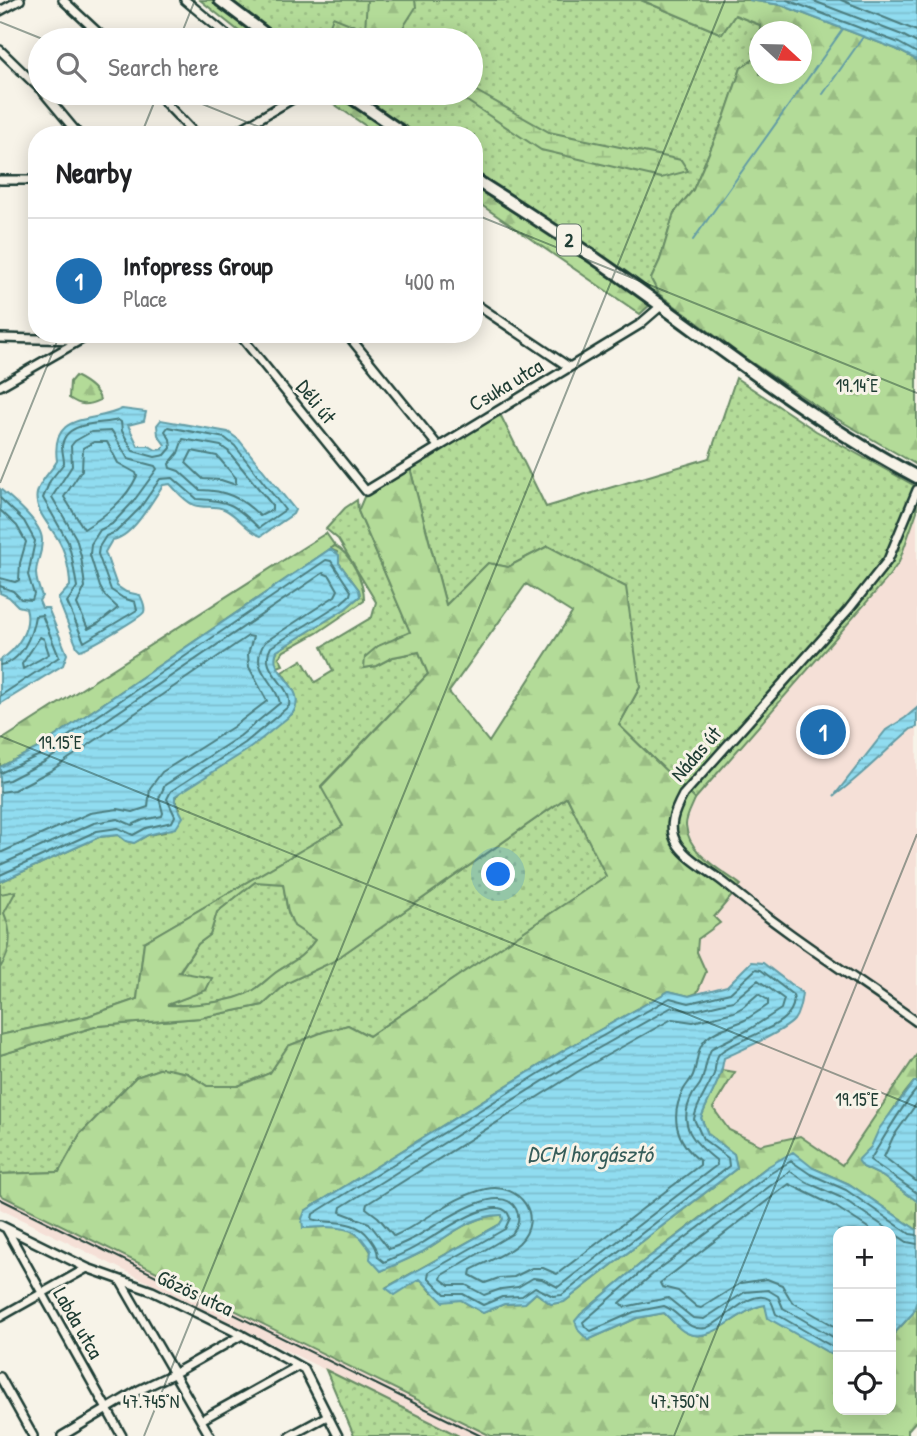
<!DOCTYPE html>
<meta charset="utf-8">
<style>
:root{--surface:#fff;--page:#f2f2f2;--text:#202124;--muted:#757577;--line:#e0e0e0;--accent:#1f6fb2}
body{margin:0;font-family:"Patrick Hand",sans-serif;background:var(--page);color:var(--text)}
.controls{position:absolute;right:21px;bottom:21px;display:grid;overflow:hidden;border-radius:14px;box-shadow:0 4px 18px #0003}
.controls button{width:63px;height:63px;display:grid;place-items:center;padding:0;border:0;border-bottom:2px solid var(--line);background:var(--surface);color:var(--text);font:35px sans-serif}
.compass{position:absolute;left:749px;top:21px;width:63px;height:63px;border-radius:50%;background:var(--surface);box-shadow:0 4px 18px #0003;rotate:112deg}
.you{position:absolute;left:499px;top:875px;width:24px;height:24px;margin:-18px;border:5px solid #fff;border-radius:50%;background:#1a73e8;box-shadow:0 0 0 10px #1a73e833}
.badge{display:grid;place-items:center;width:46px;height:46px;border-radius:50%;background:var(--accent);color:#fff;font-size:23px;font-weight:700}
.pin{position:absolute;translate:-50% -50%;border:4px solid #fff;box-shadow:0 2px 7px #0006}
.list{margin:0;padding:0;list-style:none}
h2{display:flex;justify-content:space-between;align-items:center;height:91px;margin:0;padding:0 28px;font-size:30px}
h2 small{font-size:23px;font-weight:400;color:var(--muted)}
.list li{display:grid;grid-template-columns:46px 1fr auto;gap:21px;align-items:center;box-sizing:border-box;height:126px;padding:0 28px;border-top:2px solid var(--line)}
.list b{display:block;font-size:26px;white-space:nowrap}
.list p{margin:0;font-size:23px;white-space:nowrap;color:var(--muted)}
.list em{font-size:23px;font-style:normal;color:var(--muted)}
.icon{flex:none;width:38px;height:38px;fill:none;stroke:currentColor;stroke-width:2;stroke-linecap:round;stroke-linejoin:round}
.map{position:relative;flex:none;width:917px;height:1436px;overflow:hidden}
.search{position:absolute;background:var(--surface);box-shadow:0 4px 18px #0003;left:28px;top:28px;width:455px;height:77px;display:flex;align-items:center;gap:18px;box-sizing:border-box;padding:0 24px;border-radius:38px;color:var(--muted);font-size:26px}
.panel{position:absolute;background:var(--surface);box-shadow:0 4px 18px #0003;left:28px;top:126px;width:455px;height:217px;border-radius:28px}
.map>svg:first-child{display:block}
</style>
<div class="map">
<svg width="917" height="1436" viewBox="0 0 917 1436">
<defs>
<pattern id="grass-dots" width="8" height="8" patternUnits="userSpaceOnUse" patternTransform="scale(1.75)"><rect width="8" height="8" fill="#b3db98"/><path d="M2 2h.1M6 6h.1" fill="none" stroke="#9abd84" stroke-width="1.8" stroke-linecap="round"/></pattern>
<pattern id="forest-firs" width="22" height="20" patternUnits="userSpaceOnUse" patternTransform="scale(1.75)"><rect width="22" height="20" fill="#b3db98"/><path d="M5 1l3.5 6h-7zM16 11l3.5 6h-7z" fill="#9abd84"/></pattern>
<pattern id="wetland-marsh" width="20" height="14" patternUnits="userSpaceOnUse" patternTransform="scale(1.75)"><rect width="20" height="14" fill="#b3db98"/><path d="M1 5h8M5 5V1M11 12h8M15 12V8" fill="none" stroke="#9abd84"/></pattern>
<pattern id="water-rules" width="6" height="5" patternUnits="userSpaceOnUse" patternTransform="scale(1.75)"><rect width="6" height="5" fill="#90dcf0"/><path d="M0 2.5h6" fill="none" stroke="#7cbece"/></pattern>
</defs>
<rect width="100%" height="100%" fill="#f7f3e8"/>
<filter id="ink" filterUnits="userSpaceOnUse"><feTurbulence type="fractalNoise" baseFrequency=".0143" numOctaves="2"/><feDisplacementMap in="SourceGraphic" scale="14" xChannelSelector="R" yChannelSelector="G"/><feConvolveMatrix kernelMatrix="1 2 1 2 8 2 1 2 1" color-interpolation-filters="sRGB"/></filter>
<g filter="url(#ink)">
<path fill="#f5e0d7" d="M917 511V1054L842 1165 800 1136 760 1145 729 1130 713 1108 734 1072 722 1070 724 1058 758 1043 802 993 764 963 752 962 728 986 697 993 706 972 697 952 698 939 719 924 714 917 741 885 698 853 690 838 686 824 695 799 899 562Z
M0 1195 491 1436H459L0 1209Z"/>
<path fill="url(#grass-dots)" stroke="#698c66" stroke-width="2" d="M215 0H641L722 34 735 15 760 25 759 56 741 68 724 118 693 190 674 213 660 260 651 279 659 294 651 304 474 183V135H400L336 93H471V40H266Z
M736 378 816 431 917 487V511L899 562 886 580 695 799 619 725 640 687 548 546 508 567 488 563 446 605 410 468 500 414 546 507 709 458Z
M357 500 358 511 411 633 397 637 364 668 376 666 393 657 419 652 428 674 321 786 343 826 144 942 137 999 88 1016 0 1035V882L99 837 118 835 126 841 134 843 148 835 165 832 180 808 174 799 180 792 292 714C303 698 290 686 282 672L302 660 315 682 333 671 322 647 372 617 376 602 338 539 326 529 345 508Z
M567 797 607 876 369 1036 348 1025 323 1032 288 1046 270 1073 238 1086H207L187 1073 162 1068 136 1077 80 1134 59 1172 0 1174V1055L98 1026 200 1018 263 1005 287 983 332 962Z
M255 882 283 883C289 917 285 920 315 940 302 958 295 960 278 971 269 977 261 987 251 992 230 1003 189 1006 164 1005L206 990 211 978 179 973 198 944 210 935 217 912Z
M326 1370 459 1436H354Z"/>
<path fill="url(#forest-firs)" stroke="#698c66" stroke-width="2" fill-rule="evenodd" d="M200 0H215L266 40H250Z
M367 0H415L416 7 395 40H339L329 27 333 17 365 30Z
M641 0H749L781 5 896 49 917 60V465L827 413 742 356 659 294 651 279 660 260 674 213 693 190 724 118 741 68 759 56 760 74H802V32L761 31 760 25 735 15 722 34Z
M318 93H336L400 135H379Z
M474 183 530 218 651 304 640 314 474 200Z
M75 376C85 381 98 389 100 400 87 406 81 406 69 398L70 382Z
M410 468 446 605 488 563 508 567 548 546 626 587 640 687 619 725 695 799C692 807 686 816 686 825 688 854 721 870 741 885L714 917 720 923 698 939 697 952 706 972 697 993 689 996 669 991 566 1049 305 1211 303 1228C320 1227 347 1224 360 1236 369 1245 375 1260 381 1271 395 1264 409 1259 422 1252 446 1238 473 1214 502 1215L503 1219 500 1224 387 1287 395 1294 420 1278 432 1292 461 1300 483 1313 504 1304 525 1303 536 1293 551 1304 564 1302 737 1168 734 1154 708 1134 701 1118C707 1101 716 1087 722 1070L735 1072 713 1108 729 1130 760 1145 800 1136 842 1165 917 1054V1082H914C892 1108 876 1135 863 1167L882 1176 917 1201V1230L849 1184 813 1168 767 1167 644 1261 580 1315 588 1340 637 1318 664 1313C671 1319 678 1328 685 1332 711 1347 739 1308 765 1305L769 1318 838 1358V1410H891V1337L913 1313 917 1300V1420L908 1430V1436H491L0 1195V1174L59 1172 80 1134 136 1077 162 1068 187 1073 207 1086H238L270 1073 288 1046 323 1032 348 1025 369 1036 606 876 567 797 332 962 287 983 263 1005 200 1018 98 1026 0 1055V1035L88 1016 137 999 144 942 343 826 321 787 428 674 419 652 393 657 376 666 364 668 365 657 378 646 410 632 358 511 364 497ZM526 584 572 613 489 742 449 692ZM255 882 283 884 288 912 294 926 315 940C302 958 295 960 278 971 269 977 261 986 252 991 232 1003 190 1006 167 1005L206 990 212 978 179 972 198 944 210 935 217 912Z
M326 533 335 546 330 549 38 748 0 767V741Z
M16 891 4 913C12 932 12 951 0 968V894Z"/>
<path fill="url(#wetland-marsh)" stroke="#698c66" stroke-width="2" d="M471 88 549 132 681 160 688 171 661 178 541 150 455 93H471Z
M335 546C351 553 365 584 364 601L317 633 284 651 279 657 283 665 278 667 274 660 277 651 345 609 360 596 359 590 339 563 337 552 330 549Z"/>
<path fill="url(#water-rules)" stroke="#639ca5" stroke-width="2" d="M749 0H917V60L896 49 781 5Z
M122 409 146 412 144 421 128 425 138 446H149L156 450 162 449 165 445 158 435 157 425 161 420 228 432 239 440 295 510 293 514 261 536C248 532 239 517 226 510 215 504 205 509 194 505 184 501 177 491 170 484L163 485C152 501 132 538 112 540L105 552 117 586 126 592 140 595C142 600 146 606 144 612 143 616 87 649 80 650L77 647 58 599 70 586C70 573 66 554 60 543 53 528 33 511 37 493 40 480 51 472 57 461 50 410 93 424 122 409Z
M0 489C12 499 43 524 42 541 41 567 29 564 42 596L39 601 42 608H48L67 654 63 665 0 704V660C17 650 32 628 26 608L18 606 9 597 0 593Z
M330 549 339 555V563L359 590 360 596 345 609 277 651C266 673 311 688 292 714L249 749 175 796V802L183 817 176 828 148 835 134 843 126 841 118 835 99 837 0 882V767L38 748Z
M917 708V727L911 729C885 751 862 776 834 796L886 730 905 718Z
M751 962 763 963 802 993C801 1002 799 1013 794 1020 784 1032 739 1051 724 1058 721 1081 709 1097 701 1118L708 1134 734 1154 737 1168 564 1302 551 1304 536 1293 525 1303 504 1304 483 1313 461 1300 443 1302 420 1279 395 1295 386 1288 500 1224 503 1219 502 1215C473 1214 446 1238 422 1252 409 1259 395 1265 381 1271L370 1259 371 1251C368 1247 364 1241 360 1237 348 1224 320 1227 303 1228L302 1219 305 1211 566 1049 669 991 689 996 727 986Z
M914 1082H917V1201L882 1176 863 1167 858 1160 871 1147 879 1129Z
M793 1152 813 1168 849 1184 917 1230V1300L913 1313 891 1337V1231H838V1358L768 1318 765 1305C739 1308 711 1347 685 1332 677 1328 671 1319 664 1313L637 1318 588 1340 579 1331 575 1321 580 1315 644 1261 713 1209 767 1167Z"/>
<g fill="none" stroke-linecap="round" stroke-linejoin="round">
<path stroke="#4c7d7f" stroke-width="2" d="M787 0 899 43 917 53
M811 0 902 35 917 43
M841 0 917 31
M118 420 121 422 122 431 133 451 155 457 165 455 171 448 170 439 165 431 168 427 225 438 235 446 285 510 259 528C236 506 230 500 197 499L173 478 160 479 140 508 116 532 106 536 99 547 98 554 111 590 123 598 135 602 137 610 84 642 67 602 77 587 72 558 68 542 43 498 50 481 64 463C64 458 62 451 62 446 65 420 102 425 118 420Z
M112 431 128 459 155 466 157 469 133 502 112 524 100 530 91 544 90 555 100 587 105 596 118 608 99 623 88 629 77 604 85 587 81 556 76 538 52 497 72 466 71 446 75 441 91 432Z
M183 439 221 446 228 451 272 505V510L260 516C242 498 225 490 200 490L179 471 170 468 169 464 178 453Z
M94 442H107L118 463 136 473 137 476C126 500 105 516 84 529L64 497 82 470 83 448Z
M192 451 217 456 236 478V483L233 484 221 480 203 479 186 463Z
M0 498 24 521 35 541 28 575 34 594 32 600 21 599 13 591 0 586
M0 510 17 526 26 542 20 563 19 580 15 582 0 578
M40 637 44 639 49 654 23 669 22 664Z
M0 665C22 662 32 635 35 616L42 615 59 657 0 696
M0 773 42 754 326 560 331 561 351 591 350 595 341 603 271 647C257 671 293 684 289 706L245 743 171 791 167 799 175 816 172 822 146 828 133 835 118 828 97 831 0 875
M0 782 9 780 46 761 323 573 330 576 338 590 335 596 265 642C247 669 275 679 280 703L240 736 165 785 159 798 163 813 162 816 143 820 132 825 118 819 94 823 0 865
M0 792 14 790 52 770 248 636 253 637 248 654 249 667 267 701 233 727 162 772 150 788 148 807 133 812 118 809 90 813 0 853
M756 969 761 970 793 995C801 1027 736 1037 720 1053 715 1057 716 1067 714 1074 708 1090 697 1102 694 1119L703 1139 728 1158 729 1166 562 1295 553 1296 535 1287 522 1296 502 1297 483 1305 463 1294H445L428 1277 429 1272 505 1229 510 1218C502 1187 434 1237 419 1245 408 1252 395 1257 384 1262L378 1257C378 1249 374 1244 369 1237 355 1218 331 1225 312 1219L313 1214 569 1055 670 998 689 1003 730 993Z
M758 980 784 999 781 1009 750 1029 712 1048C706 1057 706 1069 702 1080 700 1086 696 1089 693 1094 676 1125 693 1142 716 1160L717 1165 558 1287 542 1279 533 1278 518 1287 501 1289 484 1295 466 1285H449L441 1279 442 1275 512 1234C518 1226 521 1218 516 1209 500 1178 433 1228 414 1238 406 1242 398 1246 389 1249L369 1223 340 1212 341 1207 574 1062 672 1007 691 1011 733 1001Z
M758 994 768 1000V1005C761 1010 753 1015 745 1020 732 1026 716 1029 706 1039 696 1049 698 1063 693 1075 691 1080 687 1084 684 1089 669 1116 676 1142 700 1161V1165L557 1274 543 1268H532L514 1277 499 1278 485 1283 470 1275 471 1270C486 1262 506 1255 519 1243 545 1217 520 1182 486 1189 453 1196 425 1222 394 1236L378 1217 366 1208 367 1204 579 1071 672 1019 693 1022 734 1012 743 1007Z
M917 1089C898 1111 885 1137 870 1160L917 1193
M917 1103 893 1137 884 1157 917 1182
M838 1328 792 1302 782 1285 767 1279 741 1283 701 1308 697 1307 678 1291 662 1287 660 1283 789 1184 836 1207 873 1231
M838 1340 783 1308 778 1296 768 1290 745 1292 704 1319 693 1318 668 1298 624 1307 620 1303 654 1273 790 1171 806 1182 842 1198 907 1242 917 1244
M838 1350 776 1314C774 1310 773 1302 769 1299 751 1287 722 1324 706 1328 687 1332 680 1312 664 1306L634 1312 591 1331 585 1327 583 1322 648 1266 771 1173 791 1161 810 1174 846 1190 910 1234 917 1235"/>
<path stroke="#639ca5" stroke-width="2" d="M823 94 863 37
M693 240 843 29"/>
<g stroke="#1f3d34" stroke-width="12">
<path id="minor" d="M63 0 106 40
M185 0 233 40
M0 11 20 0
M0 50 40 89
M44 93 79 135
M156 93 196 135
M231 135 294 98 297 93
M0 180H37
M474 303 569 367
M239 334 366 491 639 325 661 306
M347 334 438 446
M0 338 78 340
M0 386 91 334
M917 490 888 560 849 609 683 795C675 810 666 828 678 845 689 861 712 872 727 885 787 935 854 977 917 1022
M0 1225 87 1268 152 1291 242 1335 304 1369 338 1436
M6 1228 122 1436
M120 1280 210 1436
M0 1317 87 1268
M0 1377 33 1436
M201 1420 298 1366
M62 1436 139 1390 175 1373 242 1335
M290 1436 327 1416"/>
</g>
<g stroke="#1f3d34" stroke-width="16">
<path id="primary" d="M220 0 273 40
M345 93 406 135
M474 179C528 213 582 248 634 286 726 352 816 424 917 477"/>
</g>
<use href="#minor" stroke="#f7f3e8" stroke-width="7"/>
<use href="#primary" stroke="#f7f3e8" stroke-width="10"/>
<path stroke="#1f3d34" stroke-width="2" d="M0 1199 481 1436"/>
</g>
</g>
<path fill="none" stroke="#1f3d34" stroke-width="2" stroke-opacity="0.45" d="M0 22 45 40M179 40 195 0M175 93 279 135M141 135 158 93M474 214 917 393M0 483 60 334M0 736 917 1107M144 1436 725 0M674 1436 917 834"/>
<g text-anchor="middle" stroke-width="6" stroke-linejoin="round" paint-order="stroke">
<rect fill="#f7f3e8" stroke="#60746a" stroke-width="2" x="557" y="224.5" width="24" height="31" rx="5"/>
<g font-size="19" font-weight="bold" fill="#1f3d34">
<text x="569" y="247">2</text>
</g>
<g font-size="21" fill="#1f3d34" stroke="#f7f3e8">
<text transform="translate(506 385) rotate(-31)" y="7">Csuka utca</text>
<text transform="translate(316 402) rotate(51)" y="7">Déli út</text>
<text transform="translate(696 754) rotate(-49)" y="7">Nádas út</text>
<text transform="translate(195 1293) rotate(25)" y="7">Gőzös utca</text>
<text transform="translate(78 1323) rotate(60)" y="7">Labda utca</text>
</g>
<g font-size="23" font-style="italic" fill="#365d5a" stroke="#f7f3e8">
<text x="590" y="1162">DCM horgásztó</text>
</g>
</g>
<g font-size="18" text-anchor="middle" fill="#1f3d34" stroke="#f7f3e8" stroke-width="6" stroke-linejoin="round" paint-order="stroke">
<text x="857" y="392">19.14°E</text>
<text x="60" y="749">19.15°E</text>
<text x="857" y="1106">19.15°E</text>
<text x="151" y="1408">47.745°N</text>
<text x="680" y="1408">47.750°N</text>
</g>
</svg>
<div class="controls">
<button>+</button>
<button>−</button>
<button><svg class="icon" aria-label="locate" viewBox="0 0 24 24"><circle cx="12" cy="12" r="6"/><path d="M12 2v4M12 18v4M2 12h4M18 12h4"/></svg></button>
</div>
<svg class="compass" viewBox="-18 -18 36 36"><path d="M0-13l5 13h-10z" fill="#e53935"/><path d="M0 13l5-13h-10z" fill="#757577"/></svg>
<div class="you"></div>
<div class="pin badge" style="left:823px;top:732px">1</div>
<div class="search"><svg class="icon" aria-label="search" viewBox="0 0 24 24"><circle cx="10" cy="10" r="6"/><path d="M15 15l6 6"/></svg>Search here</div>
<section class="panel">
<h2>Nearby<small></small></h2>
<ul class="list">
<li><span class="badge">1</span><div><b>Infopress Group</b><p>Place</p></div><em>400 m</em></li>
</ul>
</section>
</div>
